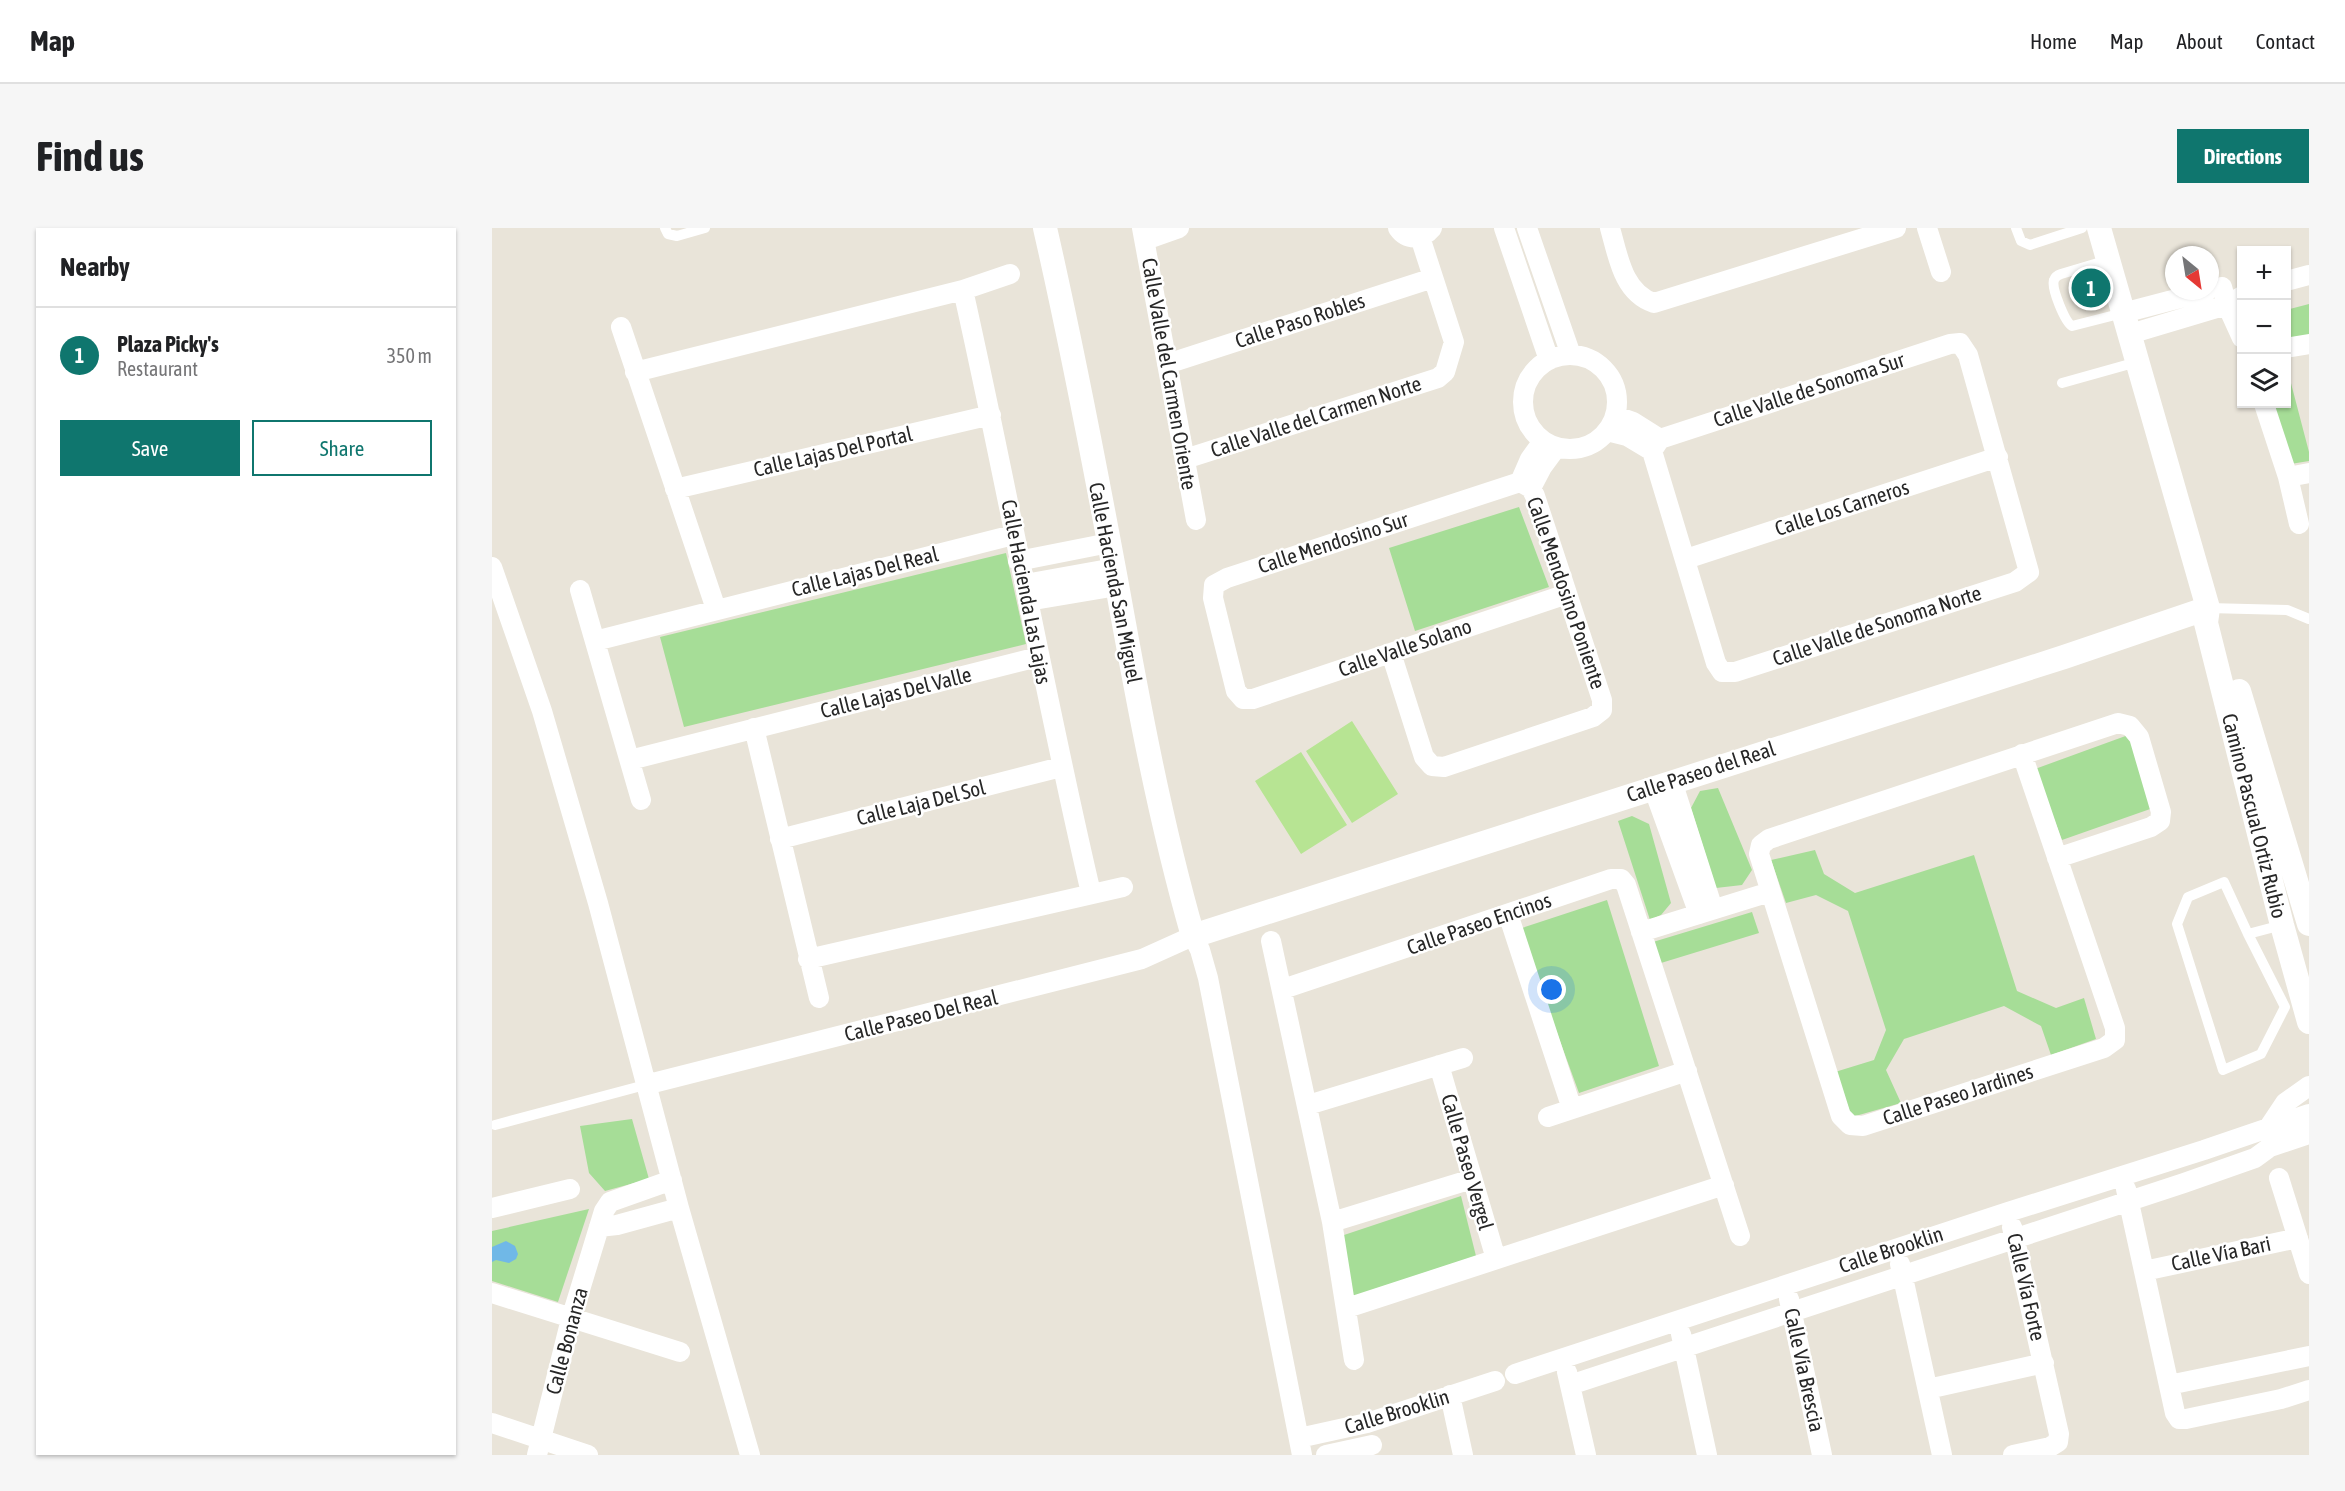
<!DOCTYPE html>
<meta charset="utf-8">
<style>
:root{--surface:#fff;--page:#f6f6f6;--text:#202124;--muted:#757577;--line:#e0e0e0;--accent:#0f766e}
body{margin:0;font-family:"Asap Condensed",sans-serif;background:var(--page);color:var(--text)}
.controls{position:absolute;right:18px;top:18px;display:grid;overflow:hidden;border-radius:0px;box-shadow:0 2px 4px #0004}
.controls button{width:54px;height:54px;display:grid;place-items:center;padding:0;border:0;border-bottom:2px solid var(--line);background:var(--surface);color:var(--text);font:30px sans-serif}
.compass{position:absolute;left:1673px;top:18px;width:54px;height:54px;border-radius:50%;background:var(--surface);box-shadow:0 2px 4px #0004;rotate:150deg}
.you{position:absolute;left:1060px;top:762px;width:21px;height:21px;margin:-15px;border:4px solid #fff;border-radius:50%;background:#1a73e8;box-shadow:0 0 0 9px #1a73e833}
.badge{display:grid;place-items:center;width:39px;height:39px;border-radius:50%;background:var(--accent);color:#fff;font-size:20px;font-weight:700}
.pin{position:absolute;translate:-50% -50%;border:3px solid #fff;box-shadow:0 2px 6px #0006}
.list{margin:0;padding:0;list-style:none}
h2{display:flex;justify-content:space-between;align-items:center;height:78px;margin:0;padding:0 24px;font-size:26px}
h2 small{font-size:20px;font-weight:400;color:var(--muted)}
.list li{display:grid;grid-template-columns:39px 1fr auto;gap:18px;align-items:center;box-sizing:border-box;height:96px;padding:0 24px;border-top:2px solid var(--line)}
.list b{display:block;font-size:22px;white-space:nowrap}
.list p{margin:0;font-size:20px;white-space:nowrap;color:var(--muted)}
.list em{font-size:20px;font-style:normal;color:var(--muted)}
.actions{display:flex;gap:12px;padding:18px 24px}
.actions a{flex:1;padding:14px 0;border:2px solid var(--accent);border-radius:0px;text-align:center;font-size:21px;color:var(--accent)}
.actions .main{background:var(--accent);color:#fff}
.icon{flex:none;width:33px;height:33px;fill:none;stroke:currentColor;stroke-width:2;stroke-linecap:round;stroke-linejoin:round}
.map{position:relative;flex:none;width:1817px;height:1227px;overflow:hidden;border-radius:0px}
header{display:flex;align-items:center;gap:36px;box-sizing:border-box;height:84px;padding:0 30px;background:var(--surface);border-bottom:2px solid var(--line)}
header strong{font-size:28px}
nav{display:flex;gap:33px;margin-inline-start:auto;font-size:21px}
.intro{display:flex;align-items:center;justify-content:space-between;box-sizing:border-box;height:144px;padding:0 36px}
h1{margin:0;font-size:42px}
.button{padding:15px 27px;border-radius:0px;background:var(--accent);color:#fff;font-size:21px;font-weight:700}
main{display:flex;gap:36px;padding:0 36px}
aside{flex:1;background:var(--surface);border-radius:0px;box-shadow:0 2px 4px #0004}
.map>svg:first-child{display:block}
</style>
<header>
<strong>Map</strong>
<nav><a>Home</a><a>Map</a><a>About</a><a>Contact</a></nav>
</header>
<div class="intro"><h1>Find us</h1><a class="button">Directions</a></div>
<main>
<aside>
<h2>Nearby<small></small></h2>
<ul class="list">
<li><span class="badge">1</span><div><b>Plaza Picky's</b><p>Restaurant</p></div><em>350 m</em></li>
</ul>
<div class="actions"><a class="main">Save</a><a>Share</a></div>
</aside>
<div class="map">
<svg width="1817" height="1227" viewBox="0 0 1817 1227">
<rect width="100%" height="100%" fill="#e9e4d9"/>
<path fill="#a6dd97" d="M1817 76V115L1795 119 1794 82Z
M1795 140 1817 224V233L1792 237 1773 176H1794Z
M1027 279 1057 359 923 403 897 320Z
M514 325 534 416 192 499 168 409Z
M1639 506 1661 580 1570 612 1543 541Z
M1226 560 1260 642 1250 657 1224 660 1199 580 1208 563Z
M1140 588 1157 596 1179 675 1169 687 1158 692 1126 593Z
M1323 622 1332 646 1363 665 1482 627 1525 763 1564 780 1592 770 1604 811 1559 827 1549 798 1512 778 1412 811 1394 842 1409 875 1360 889 1343 844 1382 832 1394 802 1356 683 1324 667 1294 675 1279 632Z
M1115 672 1167 838 1087 865 1027 701Z
M1260 684 1267 705 1169 735 1161 714Z
M140 891 157 951 113 963 97 945 88 898Z
M969 968 984 1028 859 1069 849 1008Z
M97 981 66 1074 0 1053V1003Z"/>
<path fill="#b7e493" d="M860 493 906 566 860 595 814 523Z
M809 524 855 597 809 626 763 553Z"/>
<path fill="#70b8e7" d="M14 1013 23 1018 26 1026 24 1031 17 1035 4 1032 0 1034V1019Z"/>
<g fill="none" stroke-linecap="round" stroke-linejoin="round">
<path stroke="#fff" stroke-width="10" d="M173 0 176 6 185 8 213 0
M1524 0 1529 13 1538 17 1590 0
M1616 32 1569 46C1566 47 1563 49 1562 52 1559 60 1573 94 1580 98L1631 85
M1570 155 1645 134
M1716 380 1795 382 1817 391
M1756 706 1732 654 1696 669 1685 696 1731 842 1769 826 1793 779 1756 706 1790 697
M3 897 153 857"/>
<path stroke="#fff" stroke-width="20" d="M650 0 704 292
M906 0C915 13 930 12 940 0
M1012 0 1057 132
M1035 0 1079 127
M1118 0C1126 28 1131 65 1162 75L1404 0
M1435 0 1449 44
M653 12 687 0
M1794 53 1817 47
M1730 59 1735 77 1750 110
M471 62C516 262 552 465 599 665
M1631 85 1715 63
M129 99 224 381
M1638 106 1735 77 1750 68
M1468 115 1476 127 1537 344 1523 354 1243 444H1230L1224 435 1160 223 1168 211 1458 116Z
M1794 120 1817 116
M1031 174a47 47 0 1 1 94 0a47 47 0 1 1-94 0Z
M675 136 941 50
M143 144 471 62 518 46
M1772 176 1796 249 1807 296
M1124 188 1141 194 1168 211
M1115 203 1135 208 1160 223
M1051 213 1038 231 1028 254 735 350 722 357 721 370 744 463 751 471H761L1075 366
M693 231 946 150 953 144 962 114 928 9
M1796 249 1817 245
M1039 260 1050 239 1064 220
M183 261 499 187
M1194 331 1506 229
M526 333 617 315
M0 339 50 483 106 675 187 980 258 1227
M533 356 622 340
M88 362 149 572
M536 373 625 358
M103 413 521 307
M899 425 932 529 940 538 952 539 1101 489 1110 482V472L1043 268 1039 260 1028 254
M262 500 327 770
M1530 526 1623 800V812L1612 820 1371 898 1358 897 1349 888 1267 626 1269 617 1277 611 1626 495 1638 498 1647 509 1669 584 1668 593 1659 599 1565 630
M138 532 546 429
M1180 553 1221 681
M1161 559 1207 686
M288 611 569 539
M1016 686 1080 881
M1149 704 1278 664
M779 713 840 994 862 1132
M316 731 631 659
M791 761 1119 651H1129L1134 657 1248 1008
M947 837 1004 1031
M153 857 650 731 701 708 708 722 716 750 810 1227
M816 877 971 830
M1056 889 1195 843
M1775 902 1793 875 1817 858
M1787 950 1817 1046
M1634 961 1683 1185 1687 1191H1694L1789 1171 1817 1162
M0 980 78 961
M840 994 980 951
M107 999 125 997 187 980
M1520 999 1567 1206 1566 1214 1558 1219 1521 1227
M1408 1036 1450 1227
M1652 1043 1806 1010
M0 1065 188 1124
M1297 1071 1330 1227
M855 1080 1232 957
M1189 1106 1215 1227
M1075 1144 1094 1227
M1023 1146 1516 984 1712 922 1817 886
M1078 1157 1692 955 1763 930 1778 919 1817 906
M1677 1157 1817 1128
M1436 1161 1552 1135
M958 1167 971 1227
M0 1195 96 1227
M807 1210 875 1195 1003 1153
M45 1227 79 1091 112 983 118 974 180 952
M834 1227 880 1217"/>
<path stroke="#fff" stroke-width="24" d="M553 0C580 118 603 238 625 357 646 474 668 593 701 708L1572 429 1716 380
M1607 0 1716 380 1714 395 1790 697 1817 794
M1747 463 1817 696"/>
</g>
<g text-anchor="middle" stroke-width="5" stroke-linejoin="round" paint-order="stroke">
<g font-size="21" fill="#272727" stroke="#fff">
<text transform="translate(808 93) rotate(-18)" y="7">Calle Paso Robles</text>
<text transform="translate(677 146) rotate(80)" y="7">Calle Valle del Carmen Oriente</text>
<text transform="translate(1317 162) rotate(-18)" y="7">Calle Valle de Sonoma Sur</text>
<text transform="translate(824 189) rotate(-18)" y="7">Calle Valle del Carmen Norte</text>
<text transform="translate(341 224) rotate(-13)" y="7">Calle Lajas Del Portal</text>
<text transform="translate(1350 280) rotate(-18)" y="7">Calle Los Carneros</text>
<text transform="translate(841 315) rotate(-18)" y="7">Calle Mendosino Sur</text>
<text transform="translate(373 344) rotate(-14)" y="7">Calle Lajas Del Real</text>
<text transform="translate(623 355) rotate(79)" y="7">Calle Hacienda San Miguel</text>
<text transform="translate(534 364) rotate(79)" y="7">Calle Hacienda Las Lajas</text>
<text transform="translate(1074 365) rotate(71)" y="7">Calle Mendosino Poniente</text>
<text transform="translate(1385 398) rotate(-18)" y="7">Calle Valle de Sonoma Norte</text>
<text transform="translate(913 420) rotate(-19)" y="7">Calle Valle Solano</text>
<text transform="translate(404 465) rotate(-14)" y="7">Calle Lajas Del Valle</text>
<text transform="translate(1209 544) rotate(-18)" y="7">Calle Paseo del Real</text>
<text transform="translate(429 575) rotate(-14)" y="7">Calle Laja Del Sol</text>
<text transform="translate(1762 588) rotate(76)" y="7">Camino Pascual Ortiz Rubio</text>
<text transform="translate(987 696) rotate(-19)" y="7">Calle Paseo Encinos</text>
<text transform="translate(429 788) rotate(-14)" y="7">Calle Paseo Del Real</text>
<text transform="translate(1466 867) rotate(-18)" y="7">Calle Paseo Jardines</text>
<text transform="translate(975 934) rotate(74)" y="7">Calle Paseo Vergel</text>
<text transform="translate(1399 1022) rotate(-18)" y="7">Calle Brooklin</text>
<text transform="translate(1729 1026) rotate(-12)" y="7">Calle Vía Bari</text>
<text transform="translate(1534 1059) rotate(77)" y="7">Calle Vía Forte</text>
<text transform="translate(75 1113) rotate(-75)" y="7">Calle Bonanza</text>
<text transform="translate(1312 1142) rotate(78)" y="7">Calle Vía Brescia</text>
<text transform="translate(905 1184) rotate(-17)" y="7">Calle Brooklin</text>
</g>
</g>
</svg>
<div class="controls">
<button>+</button>
<button>−</button>
<button><svg class="icon" aria-label="layers" viewBox="0 0 24 24"><path d="M12 4l9 5-9 5-9-5zM3 14l9 5 9-5"/></svg></button>
</div>
<svg class="compass" viewBox="-18 -18 36 36"><path d="M0-13l5 13h-10z" fill="#e53935"/><path d="M0 13l5-13h-10z" fill="#757577"/></svg>
<div class="you"></div>
<div class="pin badge" style="left:1599px;top:60px">1</div>
</div>
</main>
